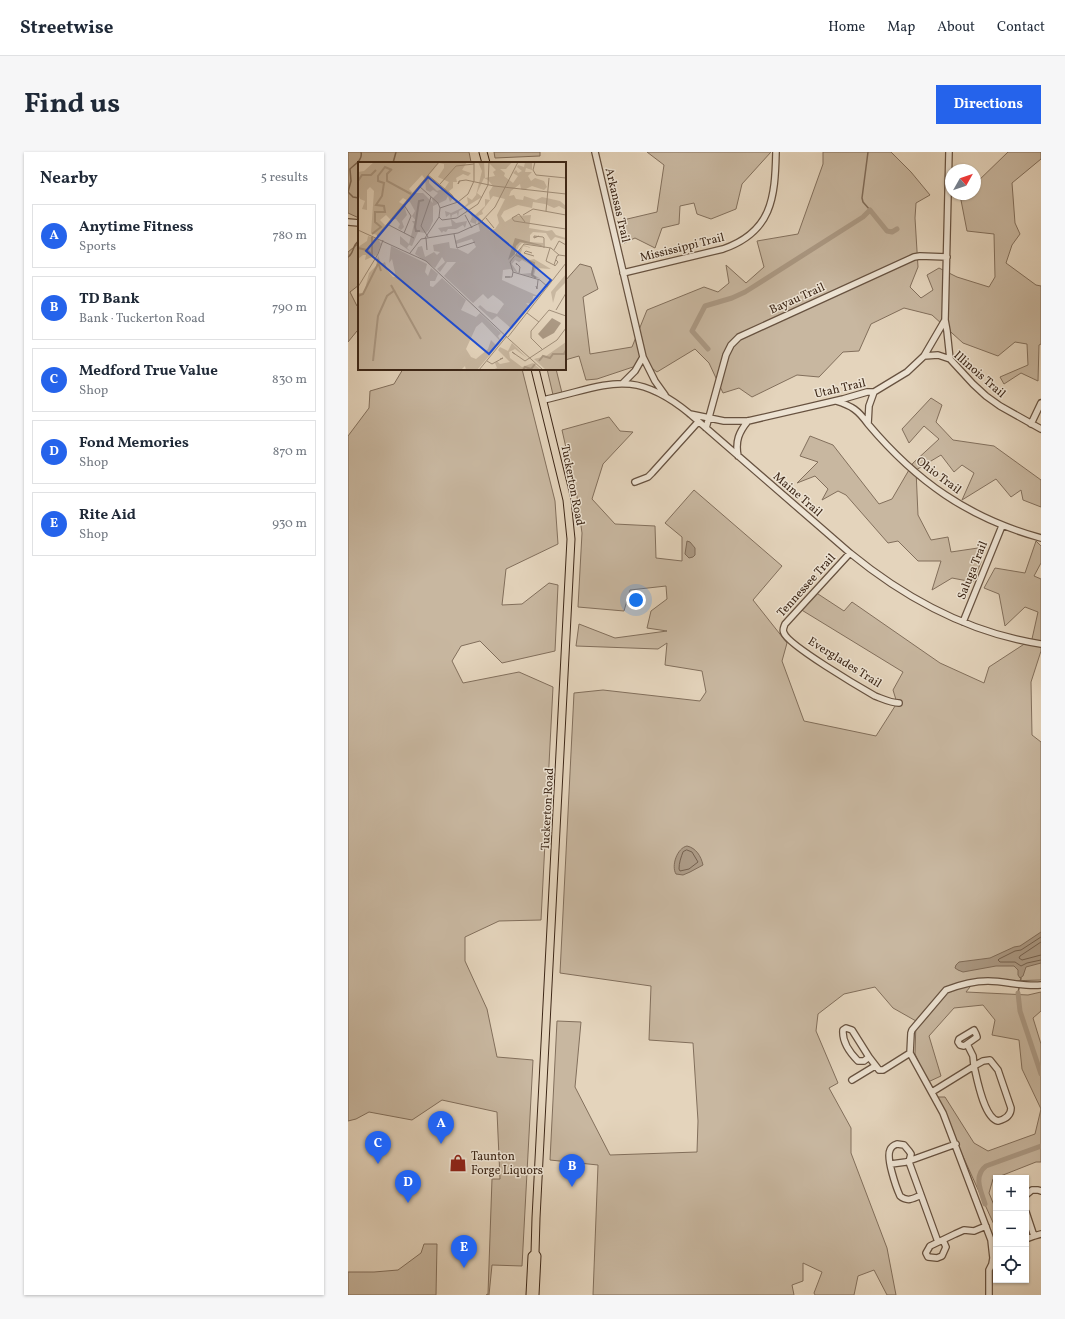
<!DOCTYPE html>
<meta charset="utf-8">
<style>
:root{--surface:#fff;--page:#f6f6f7;--text:#1f2937;--muted:#747a83;--line:#e0e1e3;--accent:#2563eb}
body{margin:0;font-family:Vollkorn,serif;background:var(--page);color:var(--text)}
.controls{position:absolute;right:12px;bottom:12px;display:grid;overflow:hidden;border-radius:0px;box-shadow:0 1px 3px #0004}
.controls button{width:36px;height:36px;display:grid;place-items:center;padding:0;border:0;border-bottom:1px solid var(--line);background:var(--surface);color:var(--text);font:20px sans-serif}
.compass{position:absolute;left:597px;top:12px;width:36px;height:36px;border-radius:50%;background:var(--surface);box-shadow:0 1px 3px #0004;rotate:50deg}
.you{position:absolute;left:288px;top:448px;width:14px;height:14px;margin:-10px;border:3px solid #fff;border-radius:50%;background:#1a73e8;box-shadow:0 0 0 6px #1a73e833}
.badge{display:grid;place-items:center;width:26px;height:26px;border-radius:50%;background:var(--accent);color:#fff;font-size:13px;font-weight:700}
.pin{position:absolute;translate:-50% -33px;filter:drop-shadow(0 1px 2px #0008)}
.pin::after{content:'';position:absolute;top:21px;width:14px;height:12px;background:inherit;clip-path:polygon(0 0,100% 0,50% 100%)}
.list{margin:0;padding:0;list-style:none}
h2{display:flex;justify-content:space-between;align-items:center;height:52px;margin:0;padding:0 16px;font-size:17px}
h2 small{font-size:13px;font-weight:400;color:var(--muted)}
.list li{display:grid;grid-template-columns:26px 1fr auto;gap:12px;align-items:center;box-sizing:border-box;height:64px;margin:0 8px 8px;padding:0 8px;border:1px solid var(--line);border-radius:0px}
.list b{display:block;font-size:15px;white-space:nowrap}
.list p{margin:0;font-size:13px;white-space:nowrap;color:var(--muted)}
.list em{font-size:13px;font-style:normal;color:var(--muted)}
.icon{flex:none;width:22px;height:22px;fill:none;stroke:currentColor;stroke-width:2;stroke-linecap:round;stroke-linejoin:round}
.map{position:relative;flex:none;width:693px;height:1143px;overflow:hidden;border-radius:0px}
header{display:flex;align-items:center;gap:24px;box-sizing:border-box;height:56px;padding:0 20px;background:var(--surface);border-bottom:1px solid var(--line)}
header strong{font-size:19px}
nav{display:flex;gap:22px;margin-inline-start:auto;font-size:14px}
.intro{display:flex;align-items:center;justify-content:space-between;box-sizing:border-box;height:96px;padding:0 24px}
h1{margin:0;font-size:28px}
.button{padding:10px 18px;border-radius:0px;background:var(--accent);color:#fff;font-size:14px;font-weight:700}
main{display:flex;gap:24px;padding:0 24px}
aside{flex:1;background:var(--surface);border-radius:0px;box-shadow:0 1px 3px #0004}
.map>svg:first-child{display:block}
</style>
<header>
<strong>Streetwise</strong>
<nav><a>Home</a><a>Map</a><a>About</a><a>Contact</a></nav>
</header>
<div class="intro"><h1>Find us</h1><a class="button">Directions</a></div>
<main>
<aside>
<h2>Nearby<small>5 results</small></h2>
<ul class="list">
<li><span class="badge">A</span><div><b>Anytime Fitness</b><p>Sports</p></div><em>780 m</em></li>
<li><span class="badge">B</span><div><b>TD Bank</b><p>Bank · Tuckerton Road</p></div><em>790 m</em></li>
<li><span class="badge">C</span><div><b>Medford True Value</b><p>Shop</p></div><em>830 m</em></li>
<li><span class="badge">D</span><div><b>Fond Memories</b><p>Shop</p></div><em>870 m</em></li>
<li><span class="badge">E</span><div><b>Rite Aid</b><p>Shop</p></div><em>930 m</em></li>
</ul>
</aside>
<div class="map">
<svg width="693" height="1143" viewBox="0 0 693 1143">
<rect width="100%" height="100%" fill="#e4d4bc"/>
<filter id="stains"><feTurbulence type="fractalNoise" baseFrequency=".005" numOctaves="4"/><feColorMatrix values="0 0 0 0 .2 0 0 0 0 .09 0 0 0 0 .02 0 0 0 .5 -.17"/></filter>
<radialGradient id="worn" r=".72"><stop offset=".6" stop-color="#630" stop-opacity="0"/><stop offset="1" stop-color="#630" stop-opacity=".3"/></radialGradient>
<path fill="#c8b7a0" stroke="#826f5c" d="M0 0H121L123 10 121 11H11V66L0 61Z
M146 0H192V4L147 6Z
M299 0H423L394 32 388 57 363 67 349 62 346 51 332 54 331 72 314 76 307 96 287 86 276 91 275 68 309 60 316 13Z
M475 0H543L563 20 582 43 568 51 567 66 570 115 562 135 573 146 585 138 579 123 591 116 609 125 641 135 647 125 646 82 619 79 612 43 613 42H627V32L660 0H693V7L664 31 667 71 672 82 664 93 658 111 688 133 693 134V192L691 193 690 229 673 221 656 232 652 225 680 213 679 192 667 190 650 204 615 191 584 163 556 156 523 172 511 199 495 200 471 225 449 223 404 245 391 236 375 241 361 211 347 197 309 220 297 211 249 227 238 228 231 204 217 208V129L232 112 243 115 250 137 235 145 242 202 284 195 299 158 356 135 370 140 381 131 378 113 398 131 416 115 409 89 450 82 475 12Z
M11 91V133L2 140 9 154H11V178L9 179 0 190V100Z
M55 217H174L207 349 210 392 158 417 154 453 174 452 201 431 210 433 207 499 154 511 132 489 113 494 104 509 115 531 171 520 205 535 193 768 151 769 117 785V809L139 857 149 905 185 908 174 1114 144 1113 141 1143H138L140 1142 144 1027H152L149 960 94 948 64 968 21 960 8 967 0 969V284L21 256 22 239 46 232Z
M199 217H208L215 245 206 247Z
M583 246 594 253 588 270 605 288 646 294 693 328V355L675 348 673 338 663 345 648 327 614 348 626 321 614 313 606 320 593 303 568 318 570 363 583 388 600 385 603 400 630 396 633 410 625 430 604 426 584 438 593 409H570L550 389 540 391 498 343 490 339 474 348 480 337 467 324 449 331 470 310 452 304 462 284 485 293 531 352 544 347 565 311 591 287 576 274 561 291 554 277Z
M261 265 272 279 285 280 255 312 244 347 267 372 307 374 308 406 334 409V385L317 371 346 338 434 414 405 448 439 491 434 509 456 569 528 584 549 551 545 538 555 520 452 457 467 440 496 459 504 450 592 511 636 531 641 515 684 487 690 460 677 455 657 474 651 442 636 436 647 416 677 421 688 389 693 394V411L686 424 693 427V499L683 530 684 583 693 590V828L626 830 618 840 680 843 693 840V859L685 866 693 892V1010H688L645 1027 641 1041 648 1058V1077L588 945H597L626 991 640 999 687 982 693 957 674 917 671 888 644 883 647 868 635 853 606 856 581 884 593 924 580 930 567 902 568 869 545 856 527 835 496 842 470 862 468 879 490 931 481 936 503 976V1001L539 1096 548 1143H539L526 1118 510 1124 506 1143H467L466 1141 474 1120 455 1111V1129L444 1133 446 1143H245L250 1013 202 1008 209 869 233 870 227 935 262 1003 349 1000 350 969 345 891 301 888 303 834 212 821 226 541 255 538 352 549 358 540 354 519 317 513 319 491 310 497 228 494 231 472 267 486 319 479 299 476 303 459 319 447 318 434 282 438 276 459 230 455 234 381 229 345 214 278Z
M76 1092H89L88 1143H0V1120H26L50 1118 73 1101Z"/>
<path fill="#ab9984" stroke="#7f6b58" d="M339 389 342 390 347 396V403L345 405 341 406 337 402Z
M339 694C348 696 353 704 355 713L342 720 335 723 328 722C323 714 329 696 339 694Z
M693 780V811L678 815 675 824 672 826 670 823V818L666 814H648L615 820 610 818 607 816 608 813 611 810 642 806 666 795 672 794Z"/>
<g fill="none" stroke-linecap="round" stroke-linejoin="round">
<path stroke="#74604e" stroke-width="1" d="M339 698 344 700 350 710 341 717 332 719 331 717C331 711 333 705 335 700Z
M693 785 673 798 667 799 651 807 650 808 652 810H667L673 814 679 811 693 808
M693 790 672 804 671 806 674 808 693 803"/>
<path stroke="#7f6b58" stroke-width="1.5" d="M520 0 514 46 515 50 522 58
M45 11 48 0
M11 46 5 45 0 40 3 29 2 17C7 12 15 8 13 0
M0 105C7 101 3 94 11 89
M670 841 673 826"/>
<path stroke="#ab9984" stroke-width="5" d="M360 197 344 179 357 154 384 146 397 140 515 65 522 58 539 79 544 80 549 77
M670 841 672 859 693 922
M637 1052C633 1039 625 1024 638 1014L693 994"/>
<g stroke="#675240" stroke-width="8">
<path id="minor" d="M247 0 295 205
M0 70 11 71
M275 121 375 97C424 80 427 46 428 0
M597 168 599 179 602 207
M576 204 590 203 602 207 625 232 638 244 652 254 693 277
M275 231 287 219 295 205 307 229 317 243
M526 240 521 254 520 272C568 329 620 366 693 386
M195 248C259 234 284 214 342 262L502 401C557 446 621 481 693 492
M488 249C504 254 510 258 520 272
M342 262 376 269H400L495 247 519 240H526L559 220 576 204 597 168 601 0
M683 272 693 251
M358 276 378 203 383 193 391 185 566 105 572 104 599 105
M390 304C387 289 391 280 400 269
M287 330 300 325 304 321 350 270
M502 401 437 472C436 475 434 478 436 481 440 493 513 536 527 544 535 547 543 551 551 551
M615 470 654 374
M521 905 504 878 498 876 495 878C494 890 502 901 510 909H516L521 905 531 918H535L562 901
M642 908 650 918 663 956C663 963 658 967 650 969 636 966 629 927 626 914L635 909Z
M504 928 527 914
M584 940 626 914 625 904 619 892 629 885 628 882 626 878 611 887 610 890 612 893 616 894 619 892
M549 992 556 993 561 999 563 1002 561 1010 573 1043C565 1047 559 1050 552 1044 548 1035 538 1006 542 998 543 995 546 993 549 992Z
M543 1012 558 1010 608 992
M573 1043 590 1090
M678 1043 684 1038H690L693 1039
M678 1060 686 1084 693 1082
M678 1087 686 1084
M595 1088 598 1095 594 1104 589 1106 580 1105 578 1101 582 1094 607 1082 616 1078 626 1079 638 1074
M641 1143V1118L644 1112 645 1106 643 1088 595 961 562 901 563 881 564 878 598 838C611 833 626 829 640 829 658 829 675 835 693 833"/>
</g>
<g stroke="#3d2717" stroke-width="9">
<path id="major" d="M135 0 138 11
M187 217 219 348 223 387 188 1066 187 1101 189 1104 187 1143
M182 1143 184 1104 187 1101"/>
</g>
<use href="#minor" stroke="#ede3d3" stroke-width="5.5"/>
<use href="#major" stroke="#e4d4bc" stroke-width="7"/>
</g>
<defs>
<g id="shop-bare" transform="scale(1.38)"><path d="M-5-2.5h2.3a2.7 3.5 0 0 1 5.4 0H5L5.5 6h-11ZM-1.5-2.5h3a1.5 2.3 0 0 0-3 0Z" fill="#8f2418" stroke="#ede3d3" stroke-width="2.5" paint-order="stroke"/></g>
</defs>
<g fill-rule="evenodd">
<use href="#shop-bare" x="110" y="1011"/>
</g>
<g text-anchor="middle" stroke-width="3" stroke-linejoin="round" paint-order="stroke">
<g font-size="12" fill="#3d2717" stroke="#ede3d3">
<text transform="translate(270 53) rotate(77)" y="4">Arkansas Trail</text>
<text transform="translate(334 95) rotate(-14)" y="4">Mississippi Trail</text>
<text transform="translate(449 146) rotate(-24)" y="4">Bayau Trail</text>
<text transform="translate(632 222) rotate(41)" y="4">Illinois Trail</text>
<text transform="translate(492 236) rotate(-13)" y="4">Utah Trail</text>
<text transform="translate(591 323) rotate(37)" y="4">Ohio Trail</text>
<text transform="translate(225 333) rotate(79)" y="4">Tuckerton Road</text>
<text transform="translate(450 342) rotate(41)" y="4">Maine Trail</text>
<text transform="translate(624 418) rotate(-68)" y="4">Saluga Trail</text>
<text transform="translate(458 433) rotate(-48)" y="4">Tennessee Trail</text>
<text transform="translate(497 510) rotate(32)" y="4">Everglades Trail</text>
<text transform="translate(199 657) rotate(-87)" y="4">Tuckerton Road</text>
</g>
<g font-size="12" fill="#3d2717" stroke="#ede3d3" text-anchor="start">
<text x="123" y="1008">Taunton<tspan x="123" dy="14">Forge Liquors</tspan></text>
</g>
</g>
<g transform="translate(10 10)">
<rect width="208" height="208" fill="#e4d4bc"/>
<path d="M16 0H109L104 8 113 11 110 14 105 12 98 16 99 20H95V26L91 29 95 36 92 40 90 34 88 38 75 44V59L71 68 68 71 60 70 54 84 51 83 49 86 53 90 42 82V74L51 82 56 62 54 59H58L54 54 57 49 52 40 45 36 41 40 46 43 49 53 44 59 46 65 43 68 40 66 42 62 38 57 33 58 28 53 22 58 27 63 22 74 13 71 16 29 12 25 9 28V48L4 47 7 39 2 37 0 32V10L6 9ZM81 1 86 2V6L80 15 91 20 87 26 79 29 71 21V13ZM64 13 67 17 68 28 72 30 75 28 80 31 74 37 75 41 65 31H55L51 27ZM120 0H126L127 16 137 14 135 10 138 8 131 1 154 0 148 7H142L147 11 146 14 155 21 160 14 155 11 158 8 160 11 164 9 159 5 160 3 166 5 167 0 174 1V8L168 6 167 10H174L170 14 173 19 177 16 186 19 189 25 186 28 174 24 166 28 163 27 162 22 153 29 151 34 156 33 158 37 165 38 166 34 178 38 184 35 202 39 208 44V48L201 44 196 46 187 42 175 40 174 46 160 43 146 49 143 54 147 60 157 54 173 53 171 66 189 69 194 68 198 73 208 76V78L197 75 193 79 188 71 175 70 172 73V80L185 81V85L164 81 161 84 154 98 166 83 174 86 165 84 162 94 172 98 176 97 193 107 178 106 176 113 183 117 162 112 173 111 175 104 164 98 161 100 157 98 154 102 160 111 152 107 145 108 144 118 180 134H175L174 142 168 141 172 145 154 167 139 154 134 158 120 145 122 143 129 149 139 152 146 142 143 139 135 133 130 137 125 132 115 141 86 114 98 100H89L82 110 79 107 87 100 84 95 77 106 57 92 60 85 64 84 67 95 76 90 79 93 82 90 76 89 75 83 91 80 92 86 100 87 110 92 118 85 114 77 98 82 97 79 122 69 119 57 118 62 112 60 114 55 112 51 117 53 127 44V37L132 38 131 30 135 24 130 18 126 16 119 31 124 35 101 49 100 55 99 51 94 53 93 57 98 61 109 59 107 66 105 63 98 67H90L88 70 85 69 84 71 80 66 94 64 92 52 88 55 87 49 93 51 106 45 110 41 109 35 114 38 118 33 124 9ZM135 34 147 37 139 53 141 61 137 67 132 69 120 54 125 52 124 49ZM10 74 20 77 23 82 19 93 7 98 8 93H5L0 97V85L9 79ZM33 84 69 102 67 110 70 114 73 106 80 112 77 119H72V124L75 125 84 116 108 138 103 148 118 155 122 151 143 171 140 174 143 180 119 208H108L107 204 103 208H0V131H6L11 111 18 104 20 93 23 102 27 100 29 108 35 115H38L34 97 31 101ZM124 160 143 180 138 183 133 178 130 187 118 197 113 195 108 187 118 165ZM208 112V120L198 130 195 141 193 130ZM208 180V208H188L176 197 188 194ZM154 181 169 196 157 187 151 190 152 196 164 205 175 201 183 208H134L139 206 137 201 139 199 142 202 152 200 140 188 142 185 150 189Z" fill="#c8b7a0" fill-rule="evenodd"/>
<path d="M157 76 183 83 184 84 162 80 158 84 157 92 150 98ZM194 156 203 161 196 171 185 177 180 172Z" fill="#ab9984"/>
<path fill="none" stroke="#ab9984" stroke-width="2" d="M34 7 29 12V19L53 32M0 19 4 13H13L18 8M62 69H58L57 65 61 39 66 38M14 72 23 65 17 60V50H27L26 44 18 43 24 34 26 21 20 19V14L27 5 34 8M0 86 9 88 14 93V75M158 93 176 101 174 113 178 116M19 97 23 109M33 123 63 177M0 134 5 132 20 102M15 199 20 154 29 134 37 128M181 199 185 194 192 196 195 192H206L208 188M165 208 167 205 173 207 177 202"/>
<path fill="none" stroke="#a18f7a" stroke-width="1" d="M177 0 175 8 178 13 208 16M70 13 94 33 99 41M102 19 100 22 101 19 108 18 136 24 208 32M82 22 98 4 116 2M61 24 80 41 82 46 81 55 67 76M46 43 53 54 46 71M82 46 100 40 110 32 116 19V0M188 49 191 16M107 53 114 66M165 53 175 47 208 53M81 55 84 58 99 56 120 42 130 23 131 0M128 56 136 66M167 60 161 52 154 56 156 59 208 67M29 62 56 76M0 68 68 99 153 179M96 72 99 86 117 80M19 74 81 0M181 74 176 76V74L185 75 186 76V86M70 75 63 64 73 35M68 76 69 88M192 86 188 99 196 103M196 88 201 79 208 83M52 91 63 77 100 71 122 61 137 45 160 0M174 91 168 89 166 91 176 94M198 98 200 100 197 104 196 103 199 94 201 93M159 103 158 101 162 105 161 111M155 110 152 100 166 82 193 86 201 93 208 94M155 110 182 118 190 125M152 115H147H154L155 110M178 124 179 127 180 118M0 125 20 92 25 78M198 148 208 131M169 151 181 160M150 175 208 101M152 178 185 208M184 187 173 176V169L191 148 208 154M157 192 154 190 167 199 199 178 208 166M129 199 134 202 145 196 142 197M121 208 149 174"/>
<path fill="#1d4ed8" fill-opacity="0.15" stroke="#1d4ed8" stroke-width="2" d="M70 15 193 118 131 192 8 89Z"/>
<rect width="208" height="208" fill="none" stroke="#3d2717" stroke-width="2"/>
</g>
<rect width="100%" height="100%" filter="url(#stains)"/>
<rect width="100%" height="100%" fill="url(#worn)"/>
</svg>
<div class="controls">
<button>+</button>
<button>−</button>
<button><svg class="icon" aria-label="locate" viewBox="0 0 24 24"><circle cx="12" cy="12" r="6"/><path d="M12 2v4M12 18v4M2 12h4M18 12h4"/></svg></button>
</div>
<svg class="compass" viewBox="-18 -18 36 36"><path d="M0-13l5 13h-10z" fill="#e53935"/><path d="M0 13l5-13h-10z" fill="#747a83"/></svg>
<div class="you"></div>
<div class="pin badge" style="left:93px;top:992px">A</div>
<div class="pin badge" style="left:224px;top:1035px">B</div>
<div class="pin badge" style="left:30px;top:1012px">C</div>
<div class="pin badge" style="left:60px;top:1051px">D</div>
<div class="pin badge" style="left:116px;top:1116px">E</div>
</div>
</main>
